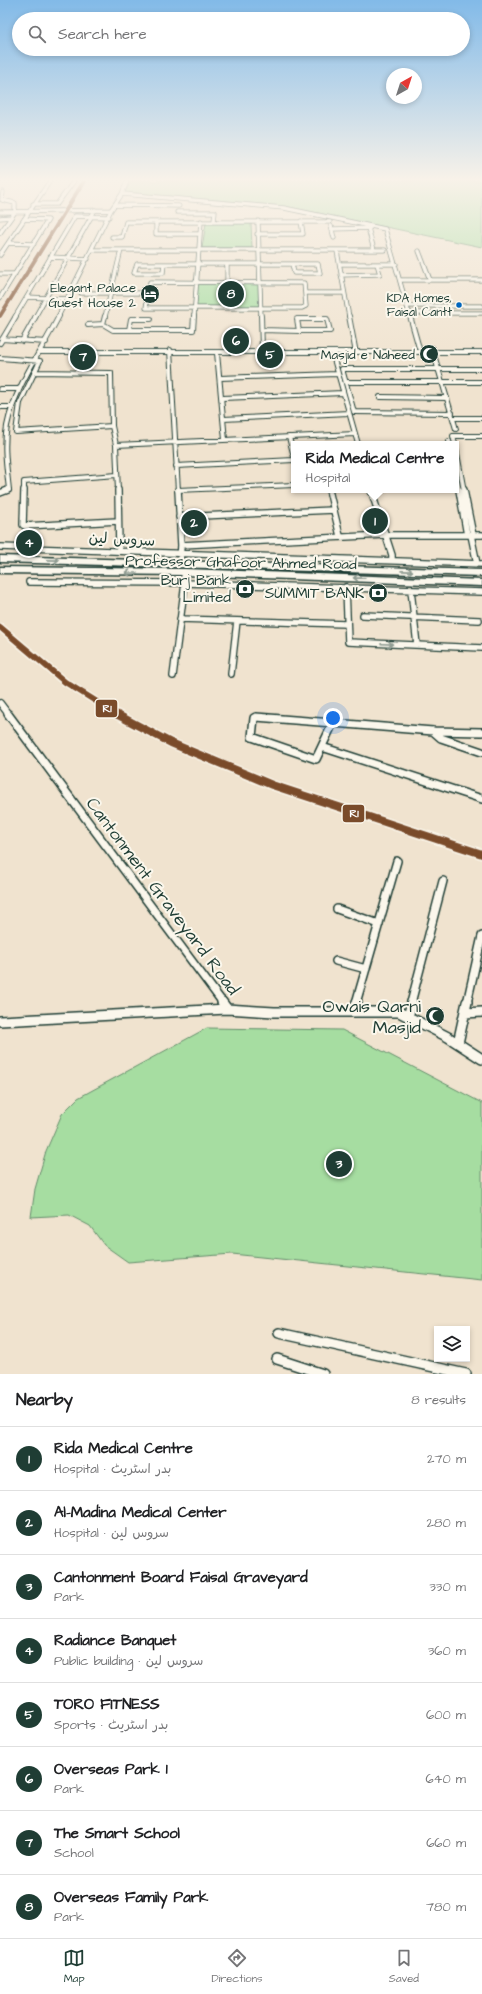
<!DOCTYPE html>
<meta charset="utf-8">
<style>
:root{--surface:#fff;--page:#f6f6f6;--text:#202124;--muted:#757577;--line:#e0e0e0;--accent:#1f3d34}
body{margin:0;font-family:"Architects Daughter","Playpen Sans Arabic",sans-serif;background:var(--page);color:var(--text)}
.controls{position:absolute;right:12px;bottom:12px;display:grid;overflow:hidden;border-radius:0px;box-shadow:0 2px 6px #0003}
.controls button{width:36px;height:36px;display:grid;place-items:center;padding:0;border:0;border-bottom:1px solid var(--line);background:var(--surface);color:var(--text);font:20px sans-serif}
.compass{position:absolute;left:386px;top:68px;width:36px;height:36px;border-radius:50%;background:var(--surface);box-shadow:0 2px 6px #0003;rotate:39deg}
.you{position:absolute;left:333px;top:718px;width:14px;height:14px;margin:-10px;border:3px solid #fff;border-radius:50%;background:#1a73e8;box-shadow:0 0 0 6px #1a73e833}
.badge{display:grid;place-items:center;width:26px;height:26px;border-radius:50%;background:var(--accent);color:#fff;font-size:13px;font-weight:700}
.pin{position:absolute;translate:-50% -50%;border:2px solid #fff;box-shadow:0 1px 4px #0006}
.popup{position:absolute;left:291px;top:441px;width:168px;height:52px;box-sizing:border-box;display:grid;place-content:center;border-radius:0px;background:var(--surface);filter:drop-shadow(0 1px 3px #0005);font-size:13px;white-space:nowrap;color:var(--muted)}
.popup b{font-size:15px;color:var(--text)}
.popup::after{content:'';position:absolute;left:50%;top:100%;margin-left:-8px;border:8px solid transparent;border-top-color:var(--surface)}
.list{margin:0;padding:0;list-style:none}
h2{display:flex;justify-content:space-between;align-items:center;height:52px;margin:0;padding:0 16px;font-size:17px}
h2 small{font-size:13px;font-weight:400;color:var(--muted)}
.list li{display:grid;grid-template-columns:26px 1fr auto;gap:12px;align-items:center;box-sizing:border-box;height:64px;padding:0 16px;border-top:1px solid var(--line)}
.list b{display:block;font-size:15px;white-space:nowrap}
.list p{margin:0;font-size:13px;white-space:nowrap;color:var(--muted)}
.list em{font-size:13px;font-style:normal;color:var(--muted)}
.icon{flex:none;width:22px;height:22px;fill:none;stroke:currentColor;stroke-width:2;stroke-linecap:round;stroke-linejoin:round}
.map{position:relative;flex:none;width:482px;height:1374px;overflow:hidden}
.search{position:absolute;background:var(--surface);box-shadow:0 2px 6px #0003;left:12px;right:12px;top:12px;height:44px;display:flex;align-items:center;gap:10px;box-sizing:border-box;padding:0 14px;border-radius:22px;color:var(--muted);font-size:15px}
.sheet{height:564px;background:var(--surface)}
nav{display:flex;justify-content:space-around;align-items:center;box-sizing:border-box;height:56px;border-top:1px solid var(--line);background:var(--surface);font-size:11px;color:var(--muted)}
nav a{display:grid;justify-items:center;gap:2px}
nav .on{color:var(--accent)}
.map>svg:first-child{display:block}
</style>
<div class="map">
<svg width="482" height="1374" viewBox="0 0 482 1374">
<rect width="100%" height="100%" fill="#f0e3cf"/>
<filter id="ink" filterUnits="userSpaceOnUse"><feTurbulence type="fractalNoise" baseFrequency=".025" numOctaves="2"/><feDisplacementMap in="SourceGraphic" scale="8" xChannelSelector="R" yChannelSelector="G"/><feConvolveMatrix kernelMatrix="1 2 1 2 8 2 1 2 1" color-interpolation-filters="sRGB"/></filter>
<g filter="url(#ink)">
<path fill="#a6dda1" stroke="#628d6a" d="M131 181H482V247L285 206 125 192Z
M206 223H251L252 248H202Z
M196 283H259L261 308H194Z
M207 1028 342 1030 482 1103V1280L232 1254 128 1262 104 1245 90 1226 69 1215 31 1217 35 1189 46 1151 62 1114 78 1098Z"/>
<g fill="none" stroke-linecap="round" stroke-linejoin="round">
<g stroke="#1f3d34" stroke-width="5">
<path id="street-far4" d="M122 194 127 181
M33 204H57L74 181
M115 205 179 206
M0 212 111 210
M177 212H215L214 221
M0 218 11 217
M258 221 261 317
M156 222V234H200
M331 226 334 238
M368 228 374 250
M332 229 370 228
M0 233 15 212V203L2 200 3 192
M257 234H303L301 221
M112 237H122L126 222H330
M8 243 34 244
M93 250H385
M337 251 349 317
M419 251 430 280
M0 255 50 181
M50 257 88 259
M137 264H164L163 273H134Z
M164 264H292
M227 264V283
M292 264H318L320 273H294Z
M340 264H396
M0 274H15
M341 275 380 274 377 264
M400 280H482
M150 282 304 283 306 306 302 308H146Z
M81 293H148
M305 293H344
M27 297 68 299
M0 298 48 220 24 219
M407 306H482
M409 313H482
M15 317 75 216 109 217
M35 317 95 210
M58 317 111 210 122 194 284 208 385 229 410 317
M105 317 121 250
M194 317 201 221"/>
</g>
<g stroke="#1f3d34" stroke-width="6">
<path id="street-far3" d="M261 316 262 348
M349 316 355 348
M410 316 419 348
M297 319H327L330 331H299Z
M103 324 105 316
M88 325 103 324 113 330H193L194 316
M129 330 131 319H151
M262 330 299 331
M2 339 46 342
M22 341 36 316
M0 343 16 316
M432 348 456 429
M170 350 178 491
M41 352H482
M332 352 358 444
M217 353 225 440
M0 358 40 361 20 403 16 432 112 426
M34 372 111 373 112 426 116 445 118 491
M220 378 337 374
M345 382H482
M0 389H18
M380 397 447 398
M222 398 343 393
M0 407H12
M452 413 354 412 342 369H482
M453 418H482
M223 419 349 413
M289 437 294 457
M449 441 450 444
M455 444 453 436H482
M116 445 355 434
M456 448 464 491
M176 466 294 460
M456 476 459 491
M177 490 294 485
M5 491 9 490C7 469 3 447 7 426 15 386 41 352 59 316
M24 491V482L117 475"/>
</g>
<g stroke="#1f3d34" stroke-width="8">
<path id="street-far2" d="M24 490 23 525 25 526 118 521
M118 490 119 550
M178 490 181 545 180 563
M329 490 340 536
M371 490 392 555V561
M459 490 467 535
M464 490 473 535
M0 493 8 490
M179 517 334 510
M471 535 477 564
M181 545 385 535H482
M0 547 482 564
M29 582 185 583 482 592
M346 587 348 642 482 648
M411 590 417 645
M363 615 479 620
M180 619 346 624
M231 674 237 621
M173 676 185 583 184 572
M0 703 9 715"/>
</g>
<g stroke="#1f3d34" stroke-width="10">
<path id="street-far1" d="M8 714 223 1003
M256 717 333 723 316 759 252 737 254 718Z
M333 723 433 731 482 732
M433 731 441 738 482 752
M322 747 482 799
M337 909 379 924
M336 961 366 969
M356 1003 397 861
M411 1003 443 881
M467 1003 482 936"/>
</g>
<g stroke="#1f3d34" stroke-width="12">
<path id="street" d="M222 1002 227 1009 274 1012H399L448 1037 482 1059
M354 1012 357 1002
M465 1013 482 1012
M408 1017 412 1002
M0 1021 227 1009
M458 1043 467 1002
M279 1333 466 1374
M277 1359 323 1374"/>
</g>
<g stroke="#1f3d34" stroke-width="3">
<path id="primary" d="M0 556 482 570V576L0 562Z
M0 567 184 569 482 580V586L184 575 0 573Z"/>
</g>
<use href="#street-far4" stroke="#fbf7ec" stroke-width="3.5"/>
<use href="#street-far3" stroke="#fbf7ec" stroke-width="4"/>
<use href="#street-far2" stroke="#fbf7ec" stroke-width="5.5"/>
<use href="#street-far1" stroke="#fbf7ec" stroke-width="7"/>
<use href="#street" stroke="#fbf7ec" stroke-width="9"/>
<use href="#primary" fill="#fbf7ec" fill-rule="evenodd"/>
<g stroke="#fbf7ec" stroke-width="5.5">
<path id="rail-1-far2" d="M0 316 84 181"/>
</g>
<g stroke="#fbf7ec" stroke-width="9">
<path id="rail-1-far1" d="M0 627 65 682 118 715"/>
</g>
<g stroke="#fbf7ec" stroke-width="11">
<path id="rail-1" d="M116 714 171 743 272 785 482 854"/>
</g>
<use href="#rail-1-far2" stroke="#7a4b2a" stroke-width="4"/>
<use href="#rail-1-far1" stroke="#7a4b2a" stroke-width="6"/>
<use href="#rail-1" stroke="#7a4b2a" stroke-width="8"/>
</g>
<defs><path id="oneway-shaft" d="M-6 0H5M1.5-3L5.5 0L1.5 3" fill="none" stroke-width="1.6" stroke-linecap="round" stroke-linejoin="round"/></defs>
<g stroke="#8d9a90">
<use href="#oneway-shaft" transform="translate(53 560) rotate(1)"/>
<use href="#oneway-shaft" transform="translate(407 571) rotate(1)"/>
<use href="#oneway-shaft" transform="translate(131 573) rotate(180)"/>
<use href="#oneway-shaft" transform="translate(359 578) rotate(-178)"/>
<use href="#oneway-shaft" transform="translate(387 644) rotate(2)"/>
</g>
</g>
<linearGradient id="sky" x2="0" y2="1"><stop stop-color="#82bae8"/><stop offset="0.48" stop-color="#f8f2e9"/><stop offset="1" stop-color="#f8f2e9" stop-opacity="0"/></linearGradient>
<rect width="482" height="374" fill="url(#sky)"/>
<defs>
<g id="hotel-disc" transform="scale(1)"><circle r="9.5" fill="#1f3d34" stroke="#fbf7ec"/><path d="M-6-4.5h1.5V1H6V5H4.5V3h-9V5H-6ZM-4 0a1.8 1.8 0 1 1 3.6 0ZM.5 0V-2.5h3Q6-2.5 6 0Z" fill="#fff"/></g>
<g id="mosque-disc" transform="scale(1)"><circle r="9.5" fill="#1f3d34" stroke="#fbf7ec"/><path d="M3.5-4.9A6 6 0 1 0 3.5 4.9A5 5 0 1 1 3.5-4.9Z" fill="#fff"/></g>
<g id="bank-disc" transform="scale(1)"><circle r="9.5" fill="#1f3d34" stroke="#fbf7ec"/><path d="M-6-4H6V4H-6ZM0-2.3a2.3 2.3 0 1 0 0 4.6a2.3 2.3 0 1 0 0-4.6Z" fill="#fff"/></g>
</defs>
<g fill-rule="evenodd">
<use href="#hotel-disc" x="150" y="294"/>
<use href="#mosque-disc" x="429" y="354"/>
<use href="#bank-disc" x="245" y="589"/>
<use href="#bank-disc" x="378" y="593"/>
<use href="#mosque-disc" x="435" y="1016"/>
</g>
<circle fill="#0065bd" stroke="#fbf7ec" stroke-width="1.5" cx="459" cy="305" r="3.5"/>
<g text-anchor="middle" stroke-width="4" stroke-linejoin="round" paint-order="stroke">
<g font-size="12" fill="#1f3d34" stroke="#fbf7ec" text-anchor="end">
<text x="452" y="302">KDA Homes,<tspan x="452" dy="14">Faisal Cantt</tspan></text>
</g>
<g font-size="13" fill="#1f3d34" stroke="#fbf7ec" text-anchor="end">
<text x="136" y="292">Elegant Palace<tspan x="136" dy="15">Guest House 2</tspan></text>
<text x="415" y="359">Masjid e Naheed</text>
</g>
<g font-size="15" fill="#1f3d34" stroke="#fbf7ec">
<text transform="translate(122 539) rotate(3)" y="5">سروس لین</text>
<text transform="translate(241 562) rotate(1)" y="5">Professor Ghafoor Ahmed Road</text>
</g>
<g font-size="15" fill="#1f3d34" stroke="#fbf7ec" text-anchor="end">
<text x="231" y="585">Burj Bank<tspan x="231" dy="17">Limited</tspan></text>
<text x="364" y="598">SUMMIT BANK</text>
</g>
<g font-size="18" fill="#1f3d34" stroke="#fbf7ec">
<text transform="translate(163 896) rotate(53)" y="6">Cantonment Graveyard Road</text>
</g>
<g font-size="18" fill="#1f3d34" stroke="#fbf7ec" text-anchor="end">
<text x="421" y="1012">Owais Qarni<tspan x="421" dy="21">Masjid</tspan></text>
</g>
</g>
<g stroke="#fbf7ec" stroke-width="1.5">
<rect x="95" y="699" width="23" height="19" rx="4" fill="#7a4b2a"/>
<rect x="342" y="804" width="23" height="19" rx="4" fill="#7a4b2a"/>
</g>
<g font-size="11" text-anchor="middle" font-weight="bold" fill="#fff">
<text x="107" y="712">R1</text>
<text x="354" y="817">R1</text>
</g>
</svg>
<div class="controls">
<button><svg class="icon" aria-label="layers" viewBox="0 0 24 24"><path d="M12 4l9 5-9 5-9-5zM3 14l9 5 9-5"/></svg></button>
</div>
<svg class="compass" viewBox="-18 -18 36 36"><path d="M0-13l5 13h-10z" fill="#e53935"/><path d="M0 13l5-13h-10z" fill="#757577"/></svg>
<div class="you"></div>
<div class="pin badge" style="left:375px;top:521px">1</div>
<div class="popup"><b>Rida Medical Centre</b>Hospital</div>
<div class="pin badge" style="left:194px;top:523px">2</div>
<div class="pin badge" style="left:339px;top:1164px">3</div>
<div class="pin badge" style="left:29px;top:543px">4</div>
<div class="pin badge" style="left:270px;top:355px">5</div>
<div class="pin badge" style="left:236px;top:341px">6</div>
<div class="pin badge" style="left:83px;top:357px">7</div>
<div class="pin badge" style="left:231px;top:294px">8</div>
<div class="search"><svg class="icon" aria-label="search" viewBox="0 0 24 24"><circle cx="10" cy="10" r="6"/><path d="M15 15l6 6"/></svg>Search here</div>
</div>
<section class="sheet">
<h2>Nearby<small>8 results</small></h2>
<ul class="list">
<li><span class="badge">1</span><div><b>Rida Medical Centre</b><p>Hospital · بدر اسٹریٹ</p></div><em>270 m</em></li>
<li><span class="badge">2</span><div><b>Al-Madina Medical Center</b><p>Hospital · سروس لین</p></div><em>280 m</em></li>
<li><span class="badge">3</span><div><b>Cantonment Board Faisal Graveyard</b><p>Park</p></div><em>330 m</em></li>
<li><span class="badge">4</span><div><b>Radiance Banquet</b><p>Public building · سروس لین</p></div><em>360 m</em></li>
<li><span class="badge">5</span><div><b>TORO FITNESS</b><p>Sports · بدر اسٹریٹ</p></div><em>600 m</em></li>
<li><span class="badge">6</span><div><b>Overseas Park 1</b><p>Park</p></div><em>640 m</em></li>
<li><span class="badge">7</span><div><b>The Smart School</b><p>School</p></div><em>660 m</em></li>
<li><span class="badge">8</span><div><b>Overseas Family Park</b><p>Park</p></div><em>780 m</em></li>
</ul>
</section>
<nav>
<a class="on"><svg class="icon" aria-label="map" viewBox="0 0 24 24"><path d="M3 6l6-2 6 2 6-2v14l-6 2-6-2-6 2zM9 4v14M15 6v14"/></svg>Map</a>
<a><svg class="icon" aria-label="directions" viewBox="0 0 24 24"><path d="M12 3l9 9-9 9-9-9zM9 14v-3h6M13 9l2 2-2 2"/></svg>Directions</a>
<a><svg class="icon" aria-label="saved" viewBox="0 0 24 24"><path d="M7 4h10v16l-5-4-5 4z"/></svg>Saved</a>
</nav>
